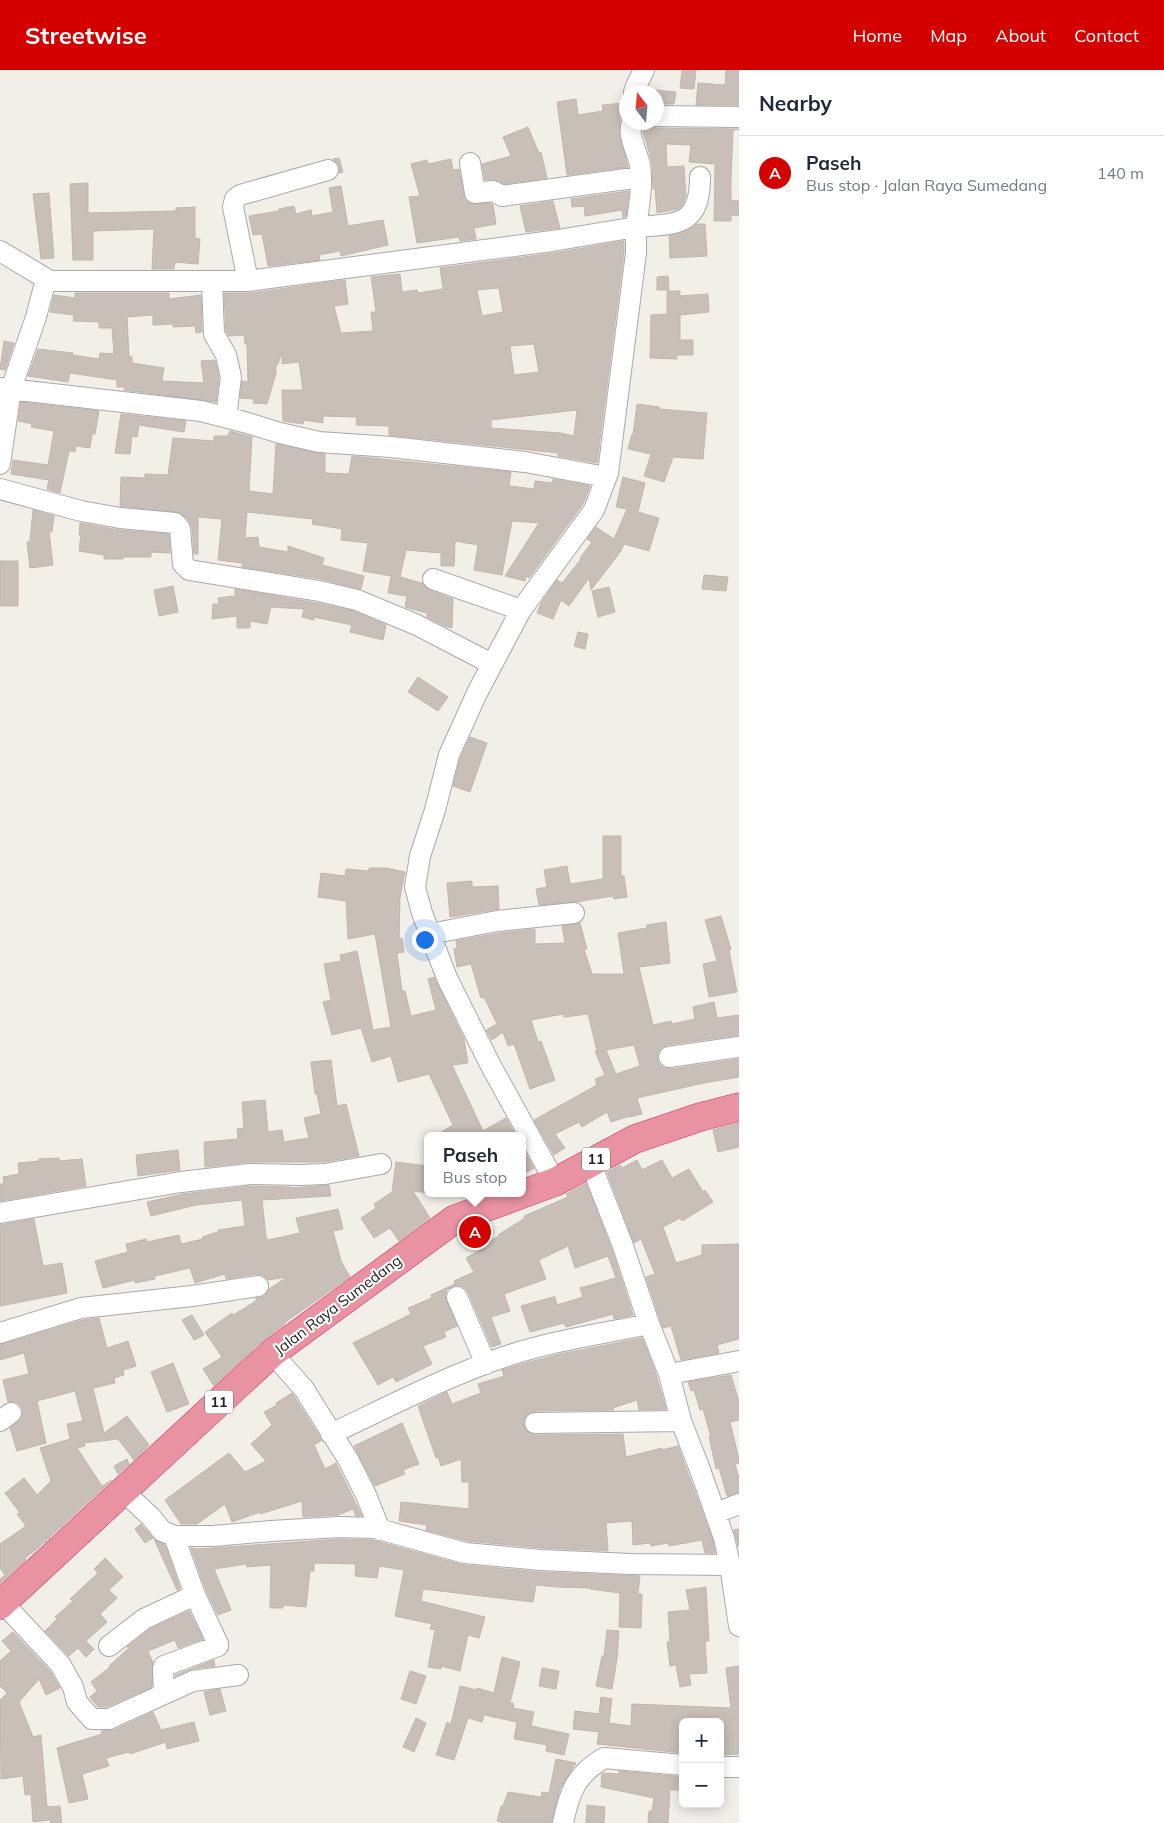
<!DOCTYPE html>
<meta charset="utf-8">
<style>
:root{--surface:#fff;--page:#f6f6f7;--text:#1f2937;--muted:#747a83;--line:#e0e1e3;--accent:#d40000}
body{margin:0;font-family:Mulish,sans-serif;background:var(--page);color:var(--text)}
.controls{position:absolute;right:15px;bottom:15px;display:grid;overflow:hidden;border-radius:8px;box-shadow:0 2px 12px #0003}
.controls button{width:45px;height:45px;display:grid;place-items:center;padding:0;border:0;border-bottom:1px solid var(--line);background:var(--surface);color:var(--text);font:25px sans-serif}
.compass{position:absolute;left:619px;top:15px;width:45px;height:45px;border-radius:50%;background:var(--surface);box-shadow:0 2px 12px #0003;rotate:344deg}
.you{position:absolute;left:424px;top:869px;width:18px;height:18px;margin:-12px;border:4px solid #fff;border-radius:50%;background:#1a73e8;box-shadow:0 0 0 8px #1a73e833}
.badge{display:grid;place-items:center;width:32px;height:32px;border-radius:50%;background:var(--accent);color:#fff;font-size:16px;font-weight:700}
.pin{position:absolute;translate:-50% -50%;border:2px solid #fff;box-shadow:0 1px 5px #0006}
.popup{position:absolute;left:424px;top:1062px;width:102px;height:65px;box-sizing:border-box;display:grid;place-content:center;border-radius:8px;background:var(--surface);filter:drop-shadow(0 1px 4px #0005);font-size:16px;white-space:nowrap;color:var(--muted)}
.popup b{font-size:19px;color:var(--text)}
.popup::after{content:'';position:absolute;left:50%;top:100%;margin-left:-10px;border:10px solid transparent;border-top-color:var(--surface)}
.list{margin:0;padding:0;list-style:none}
h2{display:flex;justify-content:space-between;align-items:center;height:65px;margin:0;padding:0 20px;font-size:21px}
h2 small{font-size:16px;font-weight:400;color:var(--muted)}
.list li{display:grid;grid-template-columns:32px 1fr auto;gap:15px;align-items:center;box-sizing:border-box;height:75px;padding:0 20px;border-top:1px solid var(--line)}
.list b{display:block;font-size:19px;white-space:nowrap}
.list p{margin:0;font-size:16px;white-space:nowrap;color:var(--muted)}
.list em{font-size:16px;font-style:normal;color:var(--muted)}
.map{position:relative;flex:none;width:739px;height:1753px;overflow:hidden}
header{display:flex;align-items:center;gap:30px;box-sizing:border-box;height:70px;padding:0 25px;background:var(--accent);color:#fff}
header strong{font-size:24px}
nav{display:flex;gap:28px;margin-inline-start:auto;font-size:18px}
main{display:flex}
aside{flex:1;background:var(--surface)}
.map>svg:first-child{display:block}
</style>
<header>
<strong>Streetwise</strong>
<nav><a>Home</a><a>Map</a><a>About</a><a>Contact</a></nav>
</header>
<main>
<div class="map">
<svg width="739" height="1753" viewBox="0 0 739 1753">
<rect width="100%" height="100%" fill="#f2efe9"/>
<path fill="#c7bfb8" stroke="#c4b6ab" fill-rule="evenodd" d="M682 0H696L694 19 680 18Z
M726 0H739V35H696L698 13 725 15Z
M656 20 676 22 674 34H656Z
M576 29 578 45 603 41 602 35 624 33V43L620 49 619 64 628 97 567 105 557 32Z
M644 52 656 58 739 59 733 60 731 109V130L739 131V146L731 145V151H714L715 94 689 92 691 75 666 74 667 97 684 96 686 127 682 136 678 139 657 143 655 119H653L652 92 643 62Z
M528 57 539 83 541 82 547 108 504 114 492 109 485 110 482 94 511 86 503 67Z
M339 88 343 102 339 103V96L333 89Z
M451 89 453 100 459 99 465 130 471 134 491 133 493 135 496 154 474 158 476 169 460 171 459 167 417 173 409 127 420 126 411 94 427 90 428 94Z
M88 113V143L176 141V138L195 137V168L200 169 198 194 175 192 174 199H152L154 159 93 161V190H73L70 114Z
M341 116 348 156 383 150 388 175 341 186 340 181 319 185 320 190 268 196 262 164 253 165 249 146 279 141V139L294 136 296 144 311 140 312 146 333 142 329 118Z
M629 121 626 147H623L622 140 585 146 584 136 572 137 571 129Z
M49 123 54 188 41 189 33 124Z
M553 131 560 158 526 162 520 136Z
M697 154H705L707 186 670 188 669 166 688 160Z
M624 171V182L597 393 558 386V383L389 365V356L356 355 357 347 323 346V353L304 350 303 354 283 351 282 320H303L299 292 282 294V282L278 294 276 295V303L267 334 253 333 254 329 240 328 242 311 248 312 247 274H245L244 265 229 266 226 261 224 223H250L345 210 348 234 334 236 341 263 373 261 371 242H376L371 207 400 204 402 222 417 220 418 223 443 219 440 198 554 183ZM499 218 503 242 482 246 477 220ZM534 274 539 302 514 305 510 276ZM577 340 574 366 561 363 491 358V350Z
M668 206 669 220H657V207Z
M667 221H680V226L708 224 709 242 680 245V270H693V285H677V289L650 288 651 245 667 244Z
M75 223H169V229L201 225 202 262 196 263 195 256 173 257V254L153 255V245L127 247 129 286 132 287V293L164 298 162 311 204 313 201 291 215 290 219 308 216 332 124 320 125 317H117V310L70 303 68 312 28 306 38 279 73 283 72 285 99 289 100 283 114 284 112 258H99V252L73 251 74 245 50 242 54 225 75 228Z
M4 271 14 273 5 300 0 299Z
M21 332 99 341 95 364H92L90 378 76 376 75 382 69 381 60 423 47 419 49 410 11 404 13 390 48 395 54 361 31 357 32 354 18 351Z
M637 334 659 337V339L707 343 703 389 673 387 664 412 644 406 651 384 628 379 632 364 633 365Z
M121 344 186 351 184 362 139 355 137 367 132 366 130 384 115 383Z
M230 361 252 367 249 421 273 424 276 374 325 384V403L349 404 352 386 511 402 509 416 534 419 535 411 552 413 553 409 590 416 583 434 529 508 526 506 525 511 505 506 539 453 512 451 502 505 474 500 478 475 455 471 454 496H441V483L406 480 400 507 422 513 429 520 453 529 452 558 445 556 427 547V543L405 537 407 526 388 523 391 506 363 501 368 473 341 470 342 459 312 454 313 449 247 442 245 468 258 467 259 477 288 482V476L324 488 322 495 364 506 361 519 321 509 242 497V493L218 490 222 449 198 447V484H194L192 457 189 451 181 443 120 436 121 407 145 408V404L168 405 173 368 214 371V366H228Z
M623 407 645 413 638 442 659 448 649 481 624 474 621 481 591 520 589 508 569 536 561 530 553 549 537 543 541 533 557 510 562 513 581 489 580 488 592 472 587 469 596 457 614 469 627 439 616 437Z
M33 440 54 446 52 462H49L53 495 30 498 27 472 30 471Z
M80 453 119 460 169 464 170 483 151 482V487H123V489H104V485L79 481 81 465H79Z
M0 491H18V536H0Z
M704 505 728 507 726 521 702 519Z
M173 516 178 542 159 546 154 520Z
M609 517 615 542 598 547 592 521Z
M235 519 317 533 353 541 386 555 383 570 350 562 352 555 314 547V550L302 547 304 539 271 537 267 554 250 551V558H237V546L212 549 213 534H219L218 528 235 526Z
M578 562 588 564 585 579 574 576Z
M418 607 448 627 438 641 408 622Z
M470 667 487 673 470 722 453 716 460 689Z
M603 766H621V806H624L627 827 614 829 613 826 576 832 539 835 536 819 547 817 544 800 567 796 570 814 603 809Z
M369 798H387L405 802 400 827 399 869 402 868 404 882 397 883 402 921H405L411 946 436 940 428 909 434 907 464 969 468 993 452 995 483 1061 506 1048 516 1066H435L453 1055 429 1004 398 1012 391 986 372 992 361 958 332 965 323 932 331 930 324 894 341 891 340 885 357 881 373 960 391 957 375 864 348 869 346 831 318 827 321 803 345 806 346 799 369 801Z
M472 811V817L498 816 499 839 450 847 447 813Z
M721 846 731 879 729 880 737 922 709 927 703 894 717 891 705 850Z
M666 852 670 893 639 897 653 955 671 951 672 954 695 949 693 937 714 932 717 948 739 945V965L667 975 661 978 658 983 657 988 659 994 664 998 671 999 739 989V1007L704 1013 637 1028 642 1044 630 1047V1046L611 1052 607 1042 582 1057 579 1052 555 1064 565 1078 554 1085 534 1050 597 1015 595 1009 605 1005 595 981H597L588 944 564 947 563 944 531 950 538 972 541 971 555 1010 530 1019 514 974 508 976 503 962 492 970 486 960 497 954 484 927 481 928 471 894 457 897 454 879 457 878 456 871 499 863 535 859V874L565 873 562 856 580 853 587 879H584L592 904H624L618 863 647 858V855ZM634 975 640 996 616 1004 606 980Z
M331 990 337 1036 346 1034 359 1086 324 1092H250L205 1097 204 1072 238 1069 237 1059 244 1058 242 1032 265 1030 268 1062 282 1060 284 1072 309 1068 304 1048 321 1044 317 1024H315L311 992Z
M739 1053V1077L718 1082 713 1060Z
M522 1078 534 1098 522 1105Z
M178 1080 180 1100 138 1106 136 1085Z
M59 1088V1091L82 1089 86 1116 0 1131V1114H4L3 1107 19 1104 18 1093 39 1091V1089Z
M637 1090 642 1100 662 1090 672 1108 689 1099 703 1122 705 1120 713 1132 682 1151 680 1148 663 1157 676 1193 702 1185V1175L739 1174V1269L717 1275 719 1283 681 1290 671 1256 663 1258 646 1207 655 1204 641 1169 634 1173 607 1102 620 1095 622 1098Z
M396 1092 428 1096V1123L413 1121 430 1148 399 1171 390 1158 374 1168 361 1148 376 1138 374 1134 392 1122Z
M586 1113 612 1180 633 1245 614 1249 613 1244 566 1257 564 1253 530 1262 521 1236 553 1227H555L557 1235 583 1227 580 1218 616 1208 608 1186 575 1198 568 1176 539 1190 546 1209 504 1224 510 1241 491 1247 501 1274 492 1277 468 1222 464 1217 458 1215 453 1216 447 1220 445 1226 457 1256 444 1262 446 1267 423 1276 432 1294 396 1312 393 1307 378 1315 353 1273 411 1244 408 1238 432 1228 431 1225 455 1214 454 1211 474 1202 466 1188 484 1178 483 1175 499 1166 498 1165 525 1148 524 1146 568 1127 566 1124Z
M329 1115 331 1126 262 1130 266 1167 268 1170 300 1163 296 1148 338 1139 343 1159 333 1161 341 1191 350 1207 284 1253 285 1254 261 1272 214 1316 203 1299 222 1287 205 1262 232 1243 233 1245 256 1231V1228L265 1226 269 1219 287 1207 268 1210 263 1205 256 1204 226 1209 225 1204 195 1213 190 1198 155 1206V1209L135 1213V1210L103 1218 95 1191 128 1182 126 1174 146 1169 147 1172 179 1165 181 1174 203 1169 202 1167 218 1162V1160L245 1156 242 1130 196 1135 151 1146 147 1132 183 1124 251 1116 291 1117V1118Z
M34 1149 43 1196 62 1193 67 1223 0 1236V1155Z
M192 1245 204 1265 194 1270 182 1250Z
M99 1248 107 1278 128 1271 136 1296 123 1300 124 1305 114 1308 115 1313 93 1318 104 1363 127 1346 149 1375 134 1390 118 1369 84 1373 85 1376 77 1378 102 1416 112 1410 38 1478 25 1488 26 1490 0 1514V1509L5 1505 0 1498V1474L26 1456 17 1444 20 1443 5 1423 24 1408 37 1425 51 1411 40 1378 70 1369 67 1354 83 1351 75 1321 37 1331 46 1373 17 1381 10 1358 22 1348 23 1341 21 1336 16 1332H8L3 1310 29 1304 24 1283 0 1290V1275L83 1250Z
M642 1268 655 1301 666 1339 639 1340 637 1330 613 1338 614 1340 535 1341 529 1343 525 1347 523 1353 525 1359 529 1363 535 1365 623 1364 626 1387 662 1378V1380L678 1376 713 1471 715 1483H705L702 1470 669 1476 668 1473 651 1476 650 1473 633 1475 632 1451 606 1453 608 1481 542 1478 467 1471 426 1460 427 1455 399 1451 401 1432 469 1439V1412H462L461 1389 441 1396 438 1387 436 1388 418 1336 447 1322 452 1334 481 1323 478 1314 504 1306 502 1300 525 1293 560 1284Z
M173 1293 189 1334 167 1342 151 1302Z
M731 1305 739 1332V1350L730 1352 739 1389V1393L735 1394 739 1408V1422L727 1426 719 1398 716 1399 709 1367H711L703 1339 700 1340 694 1320 691 1321 688 1312Z
M292 1323 320 1367 321 1371 314 1375 325 1399 336 1393 362 1446H356L353 1439 338 1445 303 1447 302 1431 260 1444V1442L232 1452 225 1434 197 1454H181L165 1430 229 1383 245 1402 266 1391 251 1374 272 1355 264 1342 277 1335 276 1333Z
M402 1353 419 1394 403 1400 405 1404 375 1416 354 1376Z
M127 1389 129 1394 118 1404 114 1396Z
M141 1454 153 1468 145 1473 135 1459Z
M739 1459V1476H738L734 1460Z
M154 1469 165 1475 180 1519 177 1520Z
M339 1469 373 1470 464 1495 540 1502 640 1506 638 1524H642L641 1558 619 1557 620 1523 590 1519V1518L557 1517 536 1515 533 1532 423 1519 421 1531 485 1547 479 1568 468 1565 460 1601 441 1596V1599L428 1597 435 1560 430 1559 432 1554 395 1546 404 1500 379 1496 377 1508 355 1506 356 1494 314 1493V1501H310L306 1537 283 1535V1538H270L271 1495 247 1497 246 1494 214 1499 231 1540 218 1545 206 1520 191 1478 198 1479Z
M105 1488 123 1507 109 1520 117 1528 100 1544 107 1552 86 1571 94 1579 86 1587 78 1578 69 1586 45 1561 57 1549 55 1547 73 1531 70 1529 98 1503 94 1499Z
M706 1517 709 1571H705L707 1603 689 1604 691 1615 680 1617 676 1595 670 1596 667 1572 670 1571 668 1542 690 1540 686 1520Z
M189 1541 203 1569 178 1578 175 1570 148 1581 153 1593 152 1617 106 1637H98L90 1627 97 1621 91 1612 110 1597 109 1596 129 1578 127 1577 150 1559Z
M607 1560 619 1561 617 1589 612 1619 596 1616 602 1586H604Z
M13 1562 50 1601 60 1618 46 1625 39 1609 19 1632 33 1667 41 1665 47 1737 60 1736 62 1753H51L50 1750 33 1752 31 1724 25 1725 23 1706 1 1709 0 1630 7 1623 0 1616V1591L11 1581 2 1571Z
M502 1587 520 1592 510 1633 514 1634 513 1638 534 1642 531 1656 569 1664 564 1685 546 1681 547 1675 514 1669 517 1652 484 1645 482 1652 468 1648 454 1690 436 1685 447 1652 451 1654 460 1616 477 1620V1618L494 1623Z
M214 1590 215 1596 191 1599 175 1606V1605Z
M739 1596V1684L721 1685 720 1652H683V1683L597 1674 599 1662 573 1659 575 1641 599 1644 601 1627 612 1629 609 1653 631 1656 632 1634 731 1638 726 1598Z
M542 1598 559 1601 556 1619 539 1616Z
M410 1601 426 1606 416 1634 401 1629Z
M220 1619 226 1641 210 1645 204 1622Z
M153 1642 161 1660 194 1652 199 1671 167 1679 166 1672 130 1684 129 1682 106 1688 109 1696 82 1704 88 1729 69 1733 57 1678 102 1664 101 1661 114 1660Z
M416 1648 426 1653 414 1682 403 1677Z
M556 1689 576 1693 560 1719 551 1753H504L497 1751 501 1736H503L508 1722 541 1727 542 1722 549 1723Z
M619 1701 683 1707V1720H670L668 1753H648L649 1741H652L654 1728 601 1717 602 1703 619 1704Z
M587 1735 605 1737 604 1753H586Z"/>
<g fill="none" stroke-linecap="round" stroke-linejoin="round">
<g stroke="#a9a9a9" stroke-width="22">
<path id="minor" d="M634 22 637 14 644 0
M656 46 739 47
M632 52C627 66 637 81 640 95 643 116 639 136 636 157 678 154 700 156 700 107
M470 93 475 123 493 121 502 126 641 107
M0 181 50 211
M212 211 214 264 226 285 231 307 226 347
M248 211 233 137 235 129 240 125 328 100
M0 318 201 341 244 352 280 363 319 372 391 377 525 392 606 407
M0 394 11 319 36 247 45 213 50 211H248L552 171 636 157V183L608 403 594 440 521 540 477 623 449 685 435 740 420 786 415 817 422 843 447 908 491 996 555 1112
M0 419 81 441 120 448 175 453 180 459 183 494 189 500 319 521 357 530 417 555 492 594
M433 509 521 540
M430 864 497 851 574 843
M669 987 739 977
M590 1092 623 1176 649 1254 669 1304 681 1351 699 1397 724 1468 730 1495 739 1556
M0 1143 181 1112 250 1104 300 1105 325 1104 381 1094
M457 1227 486 1294
M0 1263 81 1238 192 1226 258 1216
M272 1283 304 1319 349 1391 366 1425 380 1460
M669 1304 739 1291
M0 1351 11 1343
M535 1353 681 1351
M331 1364C388 1337 445 1307 504 1287 551 1271 601 1264 649 1254
M123 1421 151 1447 162 1461 174 1466H213L271 1461 339 1457 375 1458 465 1483 541 1490 631 1494 730 1495
M716 1443 739 1434
M3 1533 60 1594 73 1617 77 1632 92 1649H109L193 1611 238 1605
M109 1576 144 1549 195 1525
M164 1624 163 1599 164 1596 218 1576V1574L195 1525 174 1466
M720 1697H739
M563 1753C569 1723 576 1704 604 1688L683 1695"/>
</g>
<g stroke="#dc2a67" stroke-width="29">
<path id="highway" d="M0 1535 272 1283 455 1149 555 1112 635 1069 700 1047 739 1037"/>
</g>
<use href="#minor" stroke="#fff" stroke-width="20"/>
<use href="#highway" stroke="#e892a2" stroke-width="28"/>
</g>
<g text-anchor="middle" stroke-width="4" stroke-linejoin="round" paint-order="stroke">
<g fill="#fff" stroke="#646464" stroke-width="1">
<rect x="582" y="1077.5" width="28" height="23" rx="4"/>
<rect x="205" y="1320.5" width="28" height="23" rx="4"/>
</g>
<g font-size="14" font-weight="bold" fill="#222">
<text x="596" y="1094">11</text>
<text x="219" y="1337">11</text>
</g>
<g font-size="15" fill="#222" stroke="#fff">
<text transform="translate(338 1235) rotate(-37)" y="5">Jalan Raya Sumedang</text>
</g>
</g>
</svg>
<div class="controls">
<button>+</button>
<button>−</button>
</div>
<svg class="compass" viewBox="-18 -18 36 36"><path d="M0-13l5 13h-10z" fill="#e53935"/><path d="M0 13l5-13h-10z" fill="#747a83"/></svg>
<div class="you"></div>
<div class="pin badge" style="left:475px;top:1162px">A</div>
<div class="popup"><b>Paseh</b>Bus stop</div>
</div>
<aside>
<h2>Nearby<small></small></h2>
<ul class="list">
<li><span class="badge">A</span><div><b>Paseh</b><p>Bus stop · Jalan Raya Sumedang</p></div><em>140 m</em></li>
</ul>
</aside>
</main>
